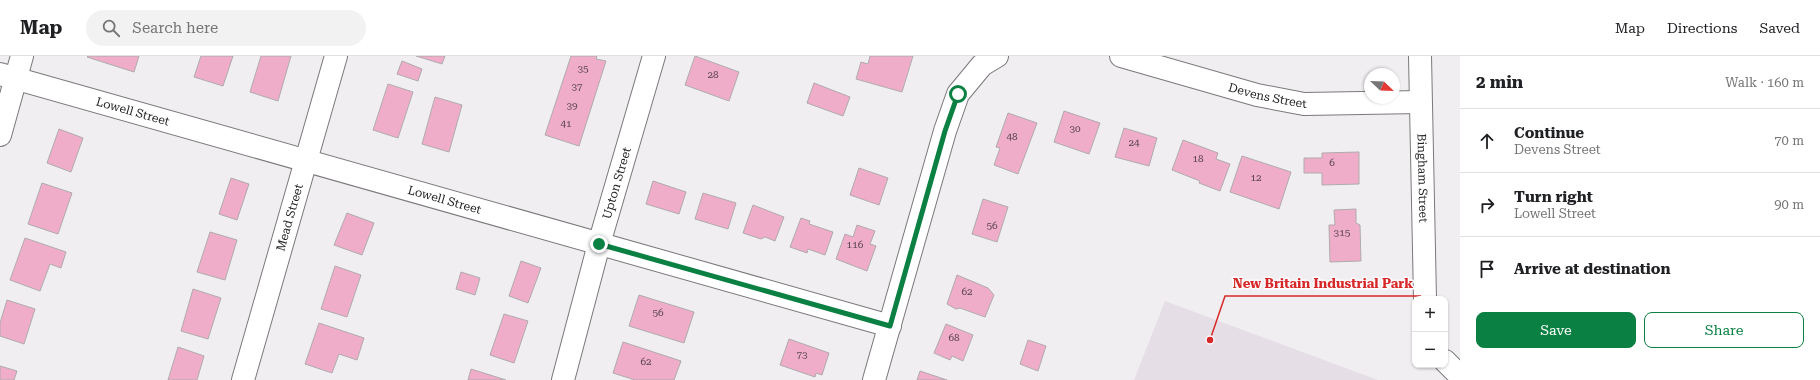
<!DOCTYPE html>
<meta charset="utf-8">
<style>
:root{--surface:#fff;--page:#f2f2f2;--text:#202124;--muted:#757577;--line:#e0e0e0;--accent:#0b8043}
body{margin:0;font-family:"Roboto Serif",serif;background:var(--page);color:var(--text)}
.controls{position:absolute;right:12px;bottom:12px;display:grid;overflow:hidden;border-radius:8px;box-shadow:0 1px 3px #0004}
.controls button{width:36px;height:36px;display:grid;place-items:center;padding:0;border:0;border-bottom:1px solid var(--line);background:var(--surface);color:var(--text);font:20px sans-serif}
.compass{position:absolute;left:1364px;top:12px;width:36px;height:36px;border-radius:50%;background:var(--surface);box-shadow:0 1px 3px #0004;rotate:113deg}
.stop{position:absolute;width:12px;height:12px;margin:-9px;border:3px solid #0b8043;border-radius:50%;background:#fff}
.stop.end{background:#0b8043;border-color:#fff;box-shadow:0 1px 4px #0008}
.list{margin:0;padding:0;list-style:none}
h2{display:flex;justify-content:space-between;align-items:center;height:52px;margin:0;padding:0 16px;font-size:17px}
h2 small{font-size:13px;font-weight:400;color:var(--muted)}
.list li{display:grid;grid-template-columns:26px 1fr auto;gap:12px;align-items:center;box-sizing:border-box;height:64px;padding:0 16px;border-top:1px solid var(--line)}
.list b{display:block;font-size:15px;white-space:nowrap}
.list p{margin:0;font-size:13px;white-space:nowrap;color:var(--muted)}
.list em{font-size:13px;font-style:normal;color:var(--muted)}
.actions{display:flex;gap:8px;padding:12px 16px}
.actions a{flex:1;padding:9px 0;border:1px solid var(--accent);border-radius:8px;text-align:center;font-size:14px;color:var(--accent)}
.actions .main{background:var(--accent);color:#fff}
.icon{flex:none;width:22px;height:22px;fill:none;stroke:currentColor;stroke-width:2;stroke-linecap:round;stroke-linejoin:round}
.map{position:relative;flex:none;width:1460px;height:324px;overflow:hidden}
header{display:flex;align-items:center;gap:24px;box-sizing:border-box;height:56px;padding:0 20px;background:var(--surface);border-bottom:1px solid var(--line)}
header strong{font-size:19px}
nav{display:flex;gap:22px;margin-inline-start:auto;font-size:14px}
.search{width:280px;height:36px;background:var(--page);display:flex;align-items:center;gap:10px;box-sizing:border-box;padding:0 14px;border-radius:22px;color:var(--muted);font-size:15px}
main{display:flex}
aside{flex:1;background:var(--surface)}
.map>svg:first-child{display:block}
</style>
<header>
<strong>Map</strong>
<div class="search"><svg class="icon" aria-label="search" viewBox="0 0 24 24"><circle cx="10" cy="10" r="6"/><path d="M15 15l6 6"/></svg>Search here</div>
<nav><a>Map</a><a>Directions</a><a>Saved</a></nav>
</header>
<main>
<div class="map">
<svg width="1460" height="324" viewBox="0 0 1460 324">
<rect width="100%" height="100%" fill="#f1eef1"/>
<path fill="#e6dee6" d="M1165 245 1378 324H1134Z"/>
<path fill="#f0adc9" stroke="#afabac" d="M88 0H139L134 16 87 1Z
M201 0H233L223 30 194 21Z
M261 0H291L278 45 250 36Z
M416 0H445L442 8Z
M571 0H597L596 3 606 5 579 90 545 79Z
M695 0 739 16 729 45 685 29Z
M870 0H913L902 36 856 23 861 6 868 8Z
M402 5 422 13 418 25 397 18Z
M814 27 850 41 843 60 807 47Z
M388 28 413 36 398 82 373 74Z
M435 41 462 49 449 96 422 88Z
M1064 55 1100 67 1089 98 1054 86Z
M1008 57 1037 67 1018 118 994 109 1000 92 996 91Z
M1124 72 1157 82 1149 110 1115 101Z
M59 73 83 82 71 116 47 107Z
M1183 84 1218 97 1216 103 1230 108 1220 135 1199 127 1200 125 1172 114Z
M1359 96V128L1322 129V117H1304V102H1322V97Z
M1242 100 1291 116 1279 153 1230 136Z
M859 112 888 122 879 149 850 139Z
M231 122 249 128 237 164 219 158Z
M653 125 686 136 679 158 646 148Z
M42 127 72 137 58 178 28 168Z
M703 137 736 147 728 173 695 163Z
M983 143 1008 151 997 186 972 178Z
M753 149 784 161 775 185 765 181 761 183 743 177Z
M1356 153V167L1360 169 1361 205 1330 206 1329 169H1335L1334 154Z
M347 157 374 167 362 199 334 189Z
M801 162 810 165 809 168 833 176 825 199 808 193 807 197 790 191Z
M857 169 875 175 870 188 876 190 867 215 836 203 845 178 853 181Z
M210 176 237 184 225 224 197 216Z
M25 182 66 196 61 212 50 208 40 235 10 224Z
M521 205 541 212 528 247 509 240Z
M335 210 361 219 347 261 321 253Z
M461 216 480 222 475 239 456 233Z
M957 219 988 232 994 239 985 261 960 252 956 253 947 248Z
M193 233 221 242 208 283 181 275Z
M639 239 694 256 684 287 629 270Z
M7 244 35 253 24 288 0 280V267Z
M504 258 528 265 514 307 490 299Z
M319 267 364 282 357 304 339 298 332 317 305 308Z
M946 268 973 279 963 305 952 300 950 304 934 297Z
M789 283 829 297 822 319 816 317 815 321 780 309Z
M1028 284 1046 290 1038 315 1020 308Z
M623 286 681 305 674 324H635L613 317Z
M178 291 204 300 197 324H168Z
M0 310 17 315 14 324H0Z
M471 313 506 324H468Z
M920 315 947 324H917Z"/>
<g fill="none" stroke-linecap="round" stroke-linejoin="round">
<g stroke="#7b787b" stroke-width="24">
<g id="street">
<path id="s1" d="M1121 0 1257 39 1304 48 1420 46"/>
<path id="s2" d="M1420 0 1425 243"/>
<path id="s3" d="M0 18 890 270"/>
<path d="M0 79 22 0"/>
<path d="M1445 305 1455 315 1460 317"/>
<path id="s4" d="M243 324 336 0"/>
<path id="s5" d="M563 324 599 188 654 0"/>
<path d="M874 324 945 75 958 38 982 9 997 0"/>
</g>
</g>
<use href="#street" stroke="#fff" stroke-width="22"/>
</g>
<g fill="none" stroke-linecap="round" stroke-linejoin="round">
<path stroke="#0b8043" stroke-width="5" d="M599 188 890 270 945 75 958 38"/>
</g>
<g text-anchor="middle" stroke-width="3" stroke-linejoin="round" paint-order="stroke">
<g font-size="10" fill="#58464e">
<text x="583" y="16">35</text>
<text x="713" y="22">28</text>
<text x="577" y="34">37</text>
<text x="572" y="53">39</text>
<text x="566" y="71">41</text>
<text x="1075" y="76">30</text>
<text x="1012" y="84">48</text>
<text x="1134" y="90">24</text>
<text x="1198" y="106">18</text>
<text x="1332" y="110">6</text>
<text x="1256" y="125">12</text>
<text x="992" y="173">56</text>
<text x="1342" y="180">315</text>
<text x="855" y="192">116</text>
<text x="967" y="239">62</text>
<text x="658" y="260">56</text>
<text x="954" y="285">68</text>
<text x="802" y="302">73</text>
<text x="646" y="309">62</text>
</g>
<g font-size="12" fill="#252425" stroke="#fefcff">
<text dy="4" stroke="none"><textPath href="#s1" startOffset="152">Devens Street</textPath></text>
<text dy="4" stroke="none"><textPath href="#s3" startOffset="138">Lowell Street</textPath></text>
<text dy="4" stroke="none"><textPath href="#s2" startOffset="122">Bingham Street</textPath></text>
<text dy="4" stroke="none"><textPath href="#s5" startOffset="204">Upton Street</textPath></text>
<text dy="4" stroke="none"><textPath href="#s3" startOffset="462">Lowell Street</textPath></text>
<text dy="4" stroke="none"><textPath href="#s4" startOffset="169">Mead Street</textPath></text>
</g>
</g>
<path fill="none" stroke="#d62828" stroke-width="1.5" d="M1210 284L1225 240H1421"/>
<circle fill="#d62828" stroke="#fefcff" stroke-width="1.5" cx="1210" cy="284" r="4"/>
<g font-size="13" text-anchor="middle" font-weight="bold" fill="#d62828" stroke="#fefcff" stroke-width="3" stroke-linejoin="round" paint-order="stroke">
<text x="1323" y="232">New Britain Industrial Park</text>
</g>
</svg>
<div class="controls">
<button>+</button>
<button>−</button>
</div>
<svg class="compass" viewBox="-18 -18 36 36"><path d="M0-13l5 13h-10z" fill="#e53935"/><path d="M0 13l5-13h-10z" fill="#757577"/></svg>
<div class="stop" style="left:958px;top:38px"></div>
<div class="stop end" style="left:599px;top:188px"></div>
</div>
<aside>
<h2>2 min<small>Walk · 160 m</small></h2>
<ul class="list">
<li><svg class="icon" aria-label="ahead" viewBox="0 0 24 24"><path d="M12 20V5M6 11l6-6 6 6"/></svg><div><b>Continue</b><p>Devens Street</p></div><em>70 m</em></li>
<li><svg class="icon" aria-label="right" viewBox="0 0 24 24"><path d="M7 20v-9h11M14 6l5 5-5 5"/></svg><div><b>Turn right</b><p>Lowell Street</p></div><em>90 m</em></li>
<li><svg class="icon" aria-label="arrive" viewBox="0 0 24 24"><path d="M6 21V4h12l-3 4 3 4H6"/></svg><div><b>Arrive at destination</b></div></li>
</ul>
<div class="actions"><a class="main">Save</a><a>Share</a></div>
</aside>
</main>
